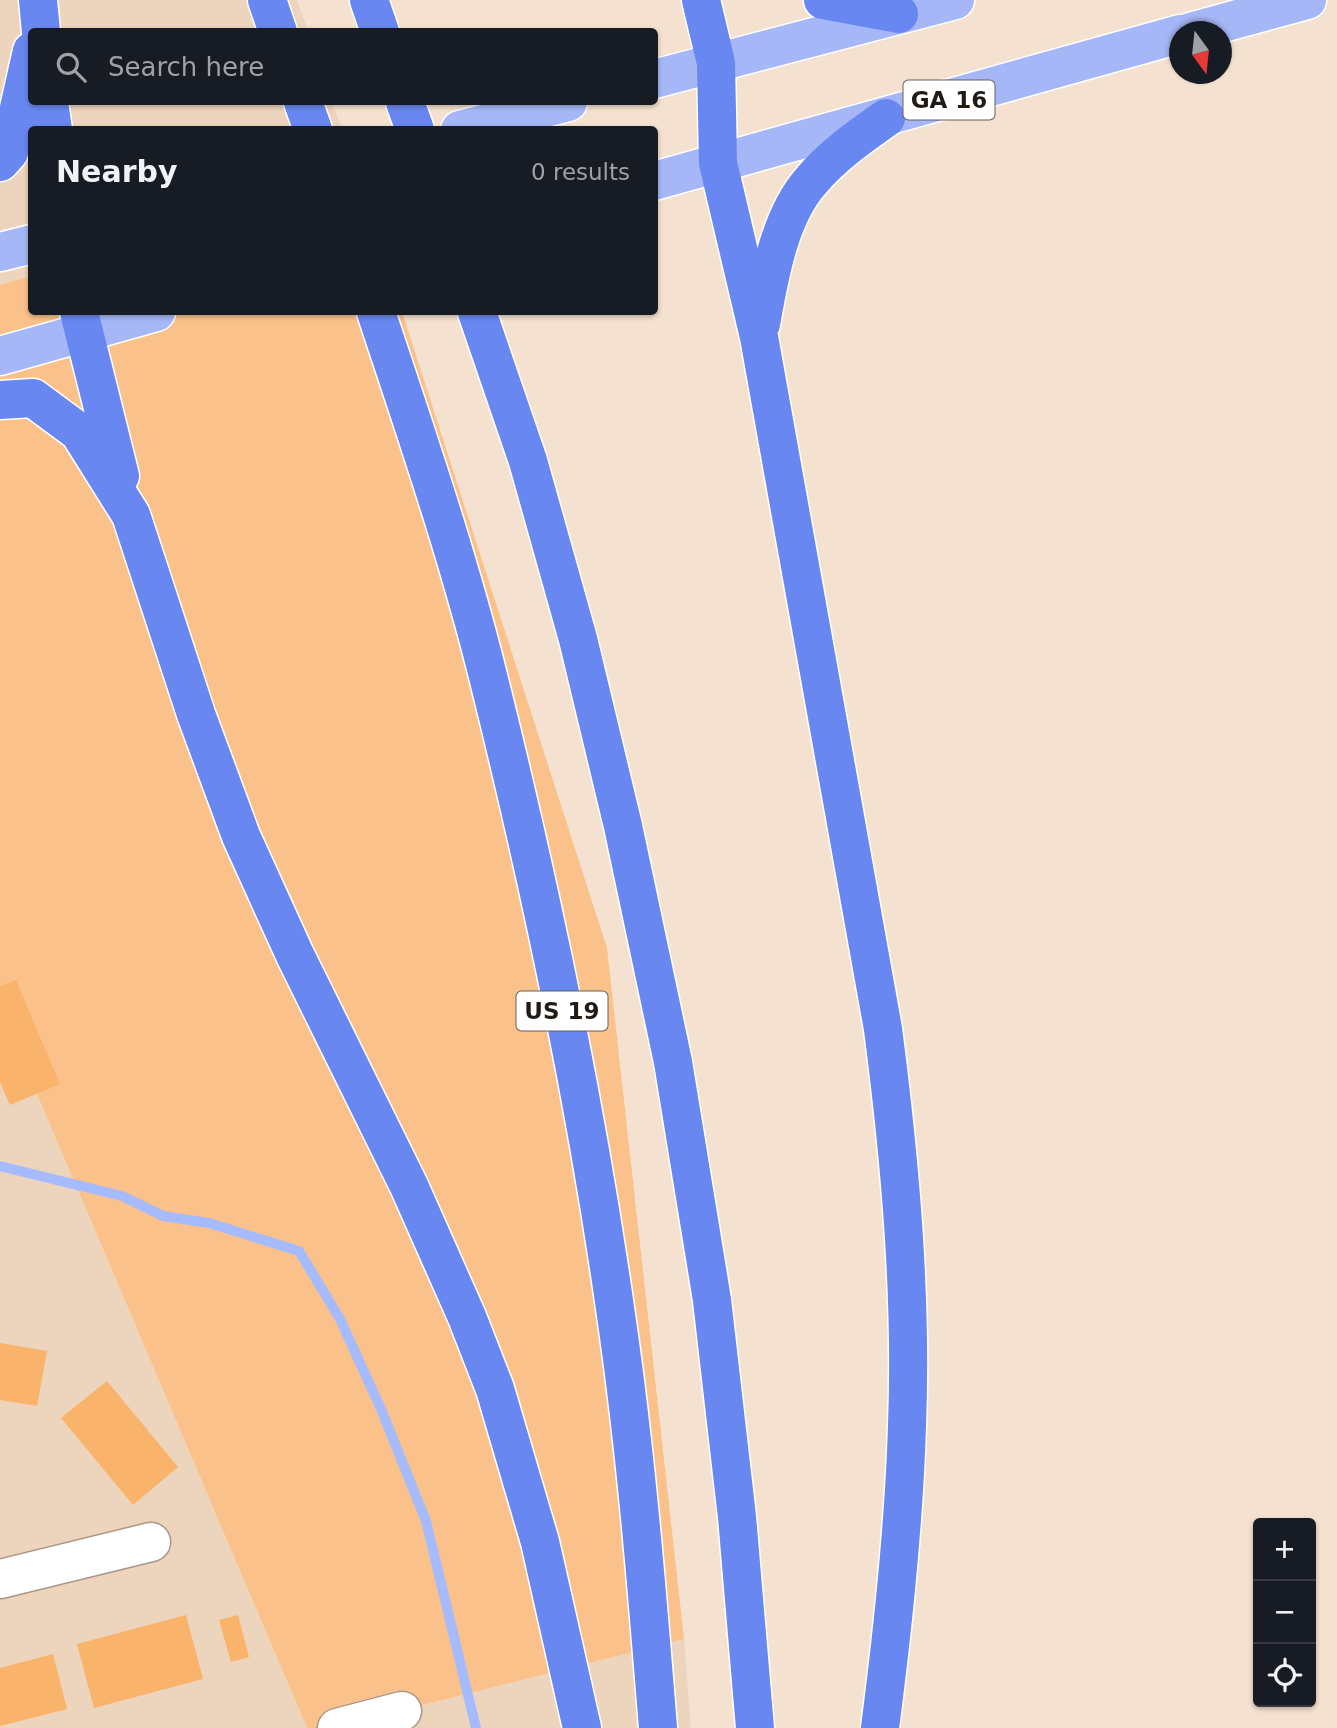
<!DOCTYPE html>
<meta charset="utf-8">
<style>
:root{--surface:#171b24;--page:#242831;--text:#f1f3f6;--muted:#9ea1a6;--line:#363941}
body{margin:0;font-family:"DejaVu Sans",sans-serif;background:var(--page);color:var(--text)}
.controls{position:absolute;right:21px;bottom:21px;display:grid;overflow:hidden;border-radius:7px;box-shadow:0 2px 5px #0004}
.controls button{width:63px;height:63px;display:grid;place-items:center;padding:0;border:0;border-bottom:2px solid var(--line);background:var(--surface);color:var(--text);font:35px sans-serif}
.compass{position:absolute;left:1169px;top:21px;width:63px;height:63px;border-radius:50%;background:var(--surface);box-shadow:0 2px 5px #0004;rotate:165deg}
.list{margin:0;padding:0;list-style:none}
h2{display:flex;justify-content:space-between;align-items:center;height:91px;margin:0;padding:0 28px;font-size:30px}
h2 small{font-size:23px;font-weight:400;color:var(--muted)}
.icon{flex:none;width:38px;height:38px;fill:none;stroke:currentColor;stroke-width:2;stroke-linecap:round;stroke-linejoin:round}
.map{position:relative;flex:none;width:1337px;height:1728px;overflow:hidden}
.search{position:absolute;background:var(--surface);box-shadow:0 2px 5px #0004;left:28px;top:28px;width:630px;height:77px;display:flex;align-items:center;gap:18px;box-sizing:border-box;padding:0 24px;border-radius:7px;color:var(--muted);font-size:26px}
.panel{position:absolute;background:var(--surface);box-shadow:0 2px 5px #0004;left:28px;top:126px;width:630px;height:189px;border-radius:7px}
.map>svg:first-child{display:block}
</style>
<div class="map">
<svg width="1337" height="1728" viewBox="0 0 1337 1728">
<rect width="100%" height="100%" fill="#f4e1cf"/>
<path fill="#edd4bc" d="M0 0H297L308 31 32 32V102H332L342 129 32 130 31 276 0 285Z
M0 1007 307 1728H0Z
M684 1639 691 1728H332Z"/>
<path fill="#fac28a" d="M31 276 32 312H402L607 948 684 1639 332 1728H307L0 1007V285Z"/>
<g fill="none" stroke-linecap="round" stroke-linejoin="round">
<path stroke="#a5bbfd" stroke-width="10" d="M0 1166 122 1196 163 1216 209 1223 299 1251 340 1319 381 1409 426 1521 476 1728"/>
</g>
<path fill="#f9b36a" d="M16 980 60 1084 10 1105 0 1082V986Z
M0 1343 47 1351 37 1406 0 1400Z
M107 1381 178 1467 133 1505 61 1418Z
M186 1615 203 1679 94 1708 77 1644Z
M238 1615 249 1657 231 1662 219 1620Z
M53 1654 67 1709 0 1726V1668Z"/>
<g fill="none" stroke-linecap="round" stroke-linejoin="round">
<g stroke="#aa9887" stroke-width="41">
<path id="minor" d="M0 1579 151 1542
M337 1728 402 1711"/>
</g>
<g stroke="#fff" stroke-width="41">
<path id="major" d="M1190 32 1307 0
M654 79 955 0
M460 130 568 102
M654 181 1180 34
M0 252 32 244
M0 356 156 312"/>
</g>
<g stroke="#fff" stroke-width="41">
<path id="highway" d="M38 0 41 32
M267 0 278 32
M369 0 380 32
M701 0 716 63 718 163 759 337 883 1029C900 1160 912 1293 907 1426 904 1527 893 1628 880 1728
M823 0 899 14
M49 102 53 130
M303 102 313 130
M405 102 415 130
M0 162 9 152 32 51
M79 312 120 476
M376 312C416 433 458 555 489 680 541 889 586 1102 616 1315 636 1452 647 1590 658 1728
M477 312 528 461 578 639 623 826 673 1062 712 1300 737 1517 755 1728
M761 324C769 279 779 217 811 181 832 156 859 137 886 118
M0 400 33 398 79 432 131 515 196 714 241 836 295 955 409 1186 467 1317 495 1389 540 1542 582 1728"/>
</g>
<use href="#minor" stroke="#fff" stroke-width="38"/>
<use href="#major" stroke="#a5b7f6" stroke-width="38"/>
<use href="#highway" stroke="#6987f0" stroke-width="38"/>
</g>
<g text-anchor="middle" stroke-width="5" stroke-linejoin="round" paint-order="stroke">
<g fill="#fff" stroke="#645f5b" stroke-width="2">
<rect x="903.5" y="80.5" width="91" height="39" rx="5"/>
<rect x="516.5" y="991.5" width="91" height="39" rx="5"/>
</g>
<g font-size="23" font-weight="bold" fill="#221b15">
<text x="949" y="108">GA 16</text>
<text x="562" y="1019">US 19</text>
</g>
</g>
</svg>
<div class="controls">
<button>+</button>
<button>−</button>
<button><svg class="icon" aria-label="locate" viewBox="0 0 24 24"><circle cx="12" cy="12" r="6"/><path d="M12 2v4M12 18v4M2 12h4M18 12h4"/></svg></button>
</div>
<svg class="compass" viewBox="-18 -18 36 36"><path d="M0-13l5 13h-10z" fill="#e53935"/><path d="M0 13l5-13h-10z" fill="#9ea1a6"/></svg>
<div class="search"><svg class="icon" aria-label="search" viewBox="0 0 24 24"><circle cx="10" cy="10" r="6"/><path d="M15 15l6 6"/></svg>Search here</div>
<section class="panel">
<h2>Nearby<small>0 results</small></h2>
<ul class="list">
</ul>
</section>
</div>
